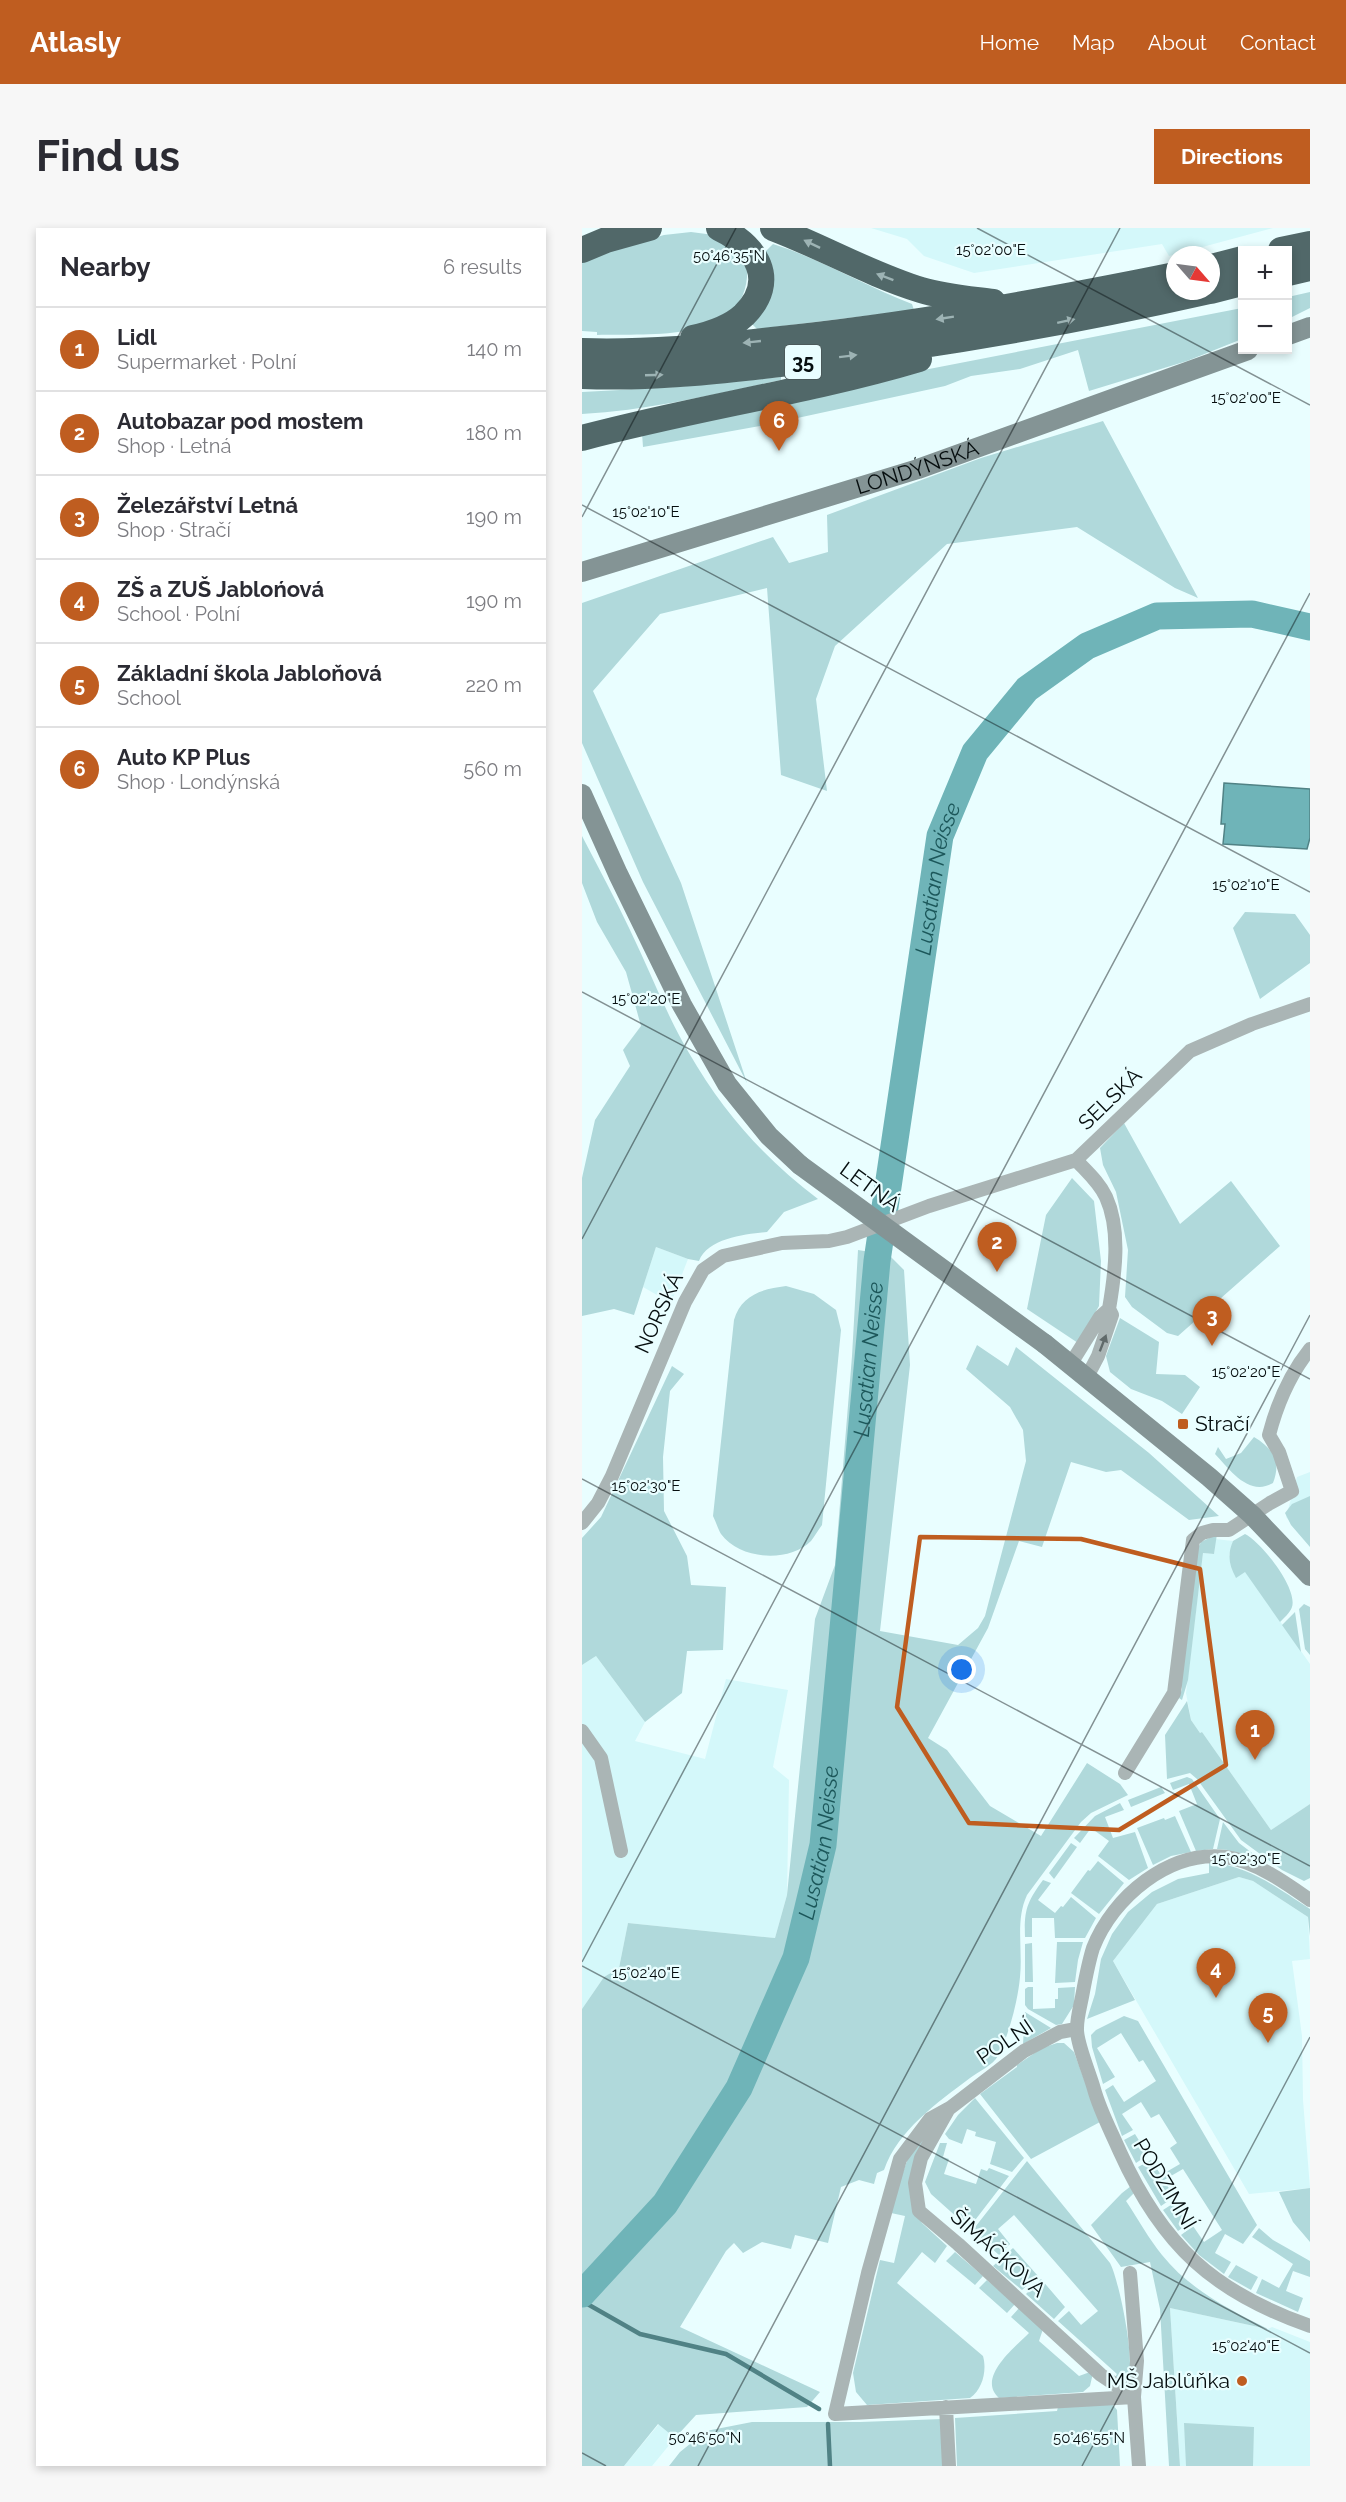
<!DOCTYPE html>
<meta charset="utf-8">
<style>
:root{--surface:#fff;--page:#f7f7f7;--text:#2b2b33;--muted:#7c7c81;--line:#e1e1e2;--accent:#bf5d20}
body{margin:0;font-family:Raleway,sans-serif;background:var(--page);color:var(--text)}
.controls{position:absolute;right:18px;top:18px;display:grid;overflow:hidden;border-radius:0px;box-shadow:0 3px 9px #0003}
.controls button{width:54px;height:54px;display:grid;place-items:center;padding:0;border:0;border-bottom:2px solid var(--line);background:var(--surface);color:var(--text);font:30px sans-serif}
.compass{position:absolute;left:584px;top:18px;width:54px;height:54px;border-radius:50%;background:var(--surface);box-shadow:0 3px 9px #0003;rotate:118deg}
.you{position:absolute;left:380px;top:1442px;width:21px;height:21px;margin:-15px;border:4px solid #fff;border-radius:50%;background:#1a73e8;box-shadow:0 0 0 9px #1a73e833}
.badge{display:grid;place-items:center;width:39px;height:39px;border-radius:50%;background:var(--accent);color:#fff;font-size:20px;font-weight:700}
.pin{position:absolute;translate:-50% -50px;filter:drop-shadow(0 2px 3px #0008)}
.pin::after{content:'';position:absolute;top:32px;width:21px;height:18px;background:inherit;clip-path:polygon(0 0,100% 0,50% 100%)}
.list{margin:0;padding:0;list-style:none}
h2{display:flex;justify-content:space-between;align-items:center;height:78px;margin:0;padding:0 24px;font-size:26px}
h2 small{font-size:20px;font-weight:400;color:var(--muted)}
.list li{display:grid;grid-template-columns:39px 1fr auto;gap:18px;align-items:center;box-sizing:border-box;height:84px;padding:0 24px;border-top:2px solid var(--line)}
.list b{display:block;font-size:22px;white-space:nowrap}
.list p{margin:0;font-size:20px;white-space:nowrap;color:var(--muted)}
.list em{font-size:20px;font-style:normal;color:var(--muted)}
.map{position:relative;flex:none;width:728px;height:2238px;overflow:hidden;border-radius:0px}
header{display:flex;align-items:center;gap:36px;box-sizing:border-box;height:84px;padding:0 30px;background:var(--accent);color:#fff}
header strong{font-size:28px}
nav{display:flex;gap:33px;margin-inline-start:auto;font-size:21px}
.intro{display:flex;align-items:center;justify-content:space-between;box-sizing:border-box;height:144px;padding:0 36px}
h1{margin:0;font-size:42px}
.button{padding:15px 27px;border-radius:0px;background:var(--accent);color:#fff;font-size:21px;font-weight:700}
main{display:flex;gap:36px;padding:0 36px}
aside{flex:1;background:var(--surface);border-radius:0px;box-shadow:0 3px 9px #0003}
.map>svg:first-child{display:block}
</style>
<header>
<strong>Atlasly</strong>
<nav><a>Home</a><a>Map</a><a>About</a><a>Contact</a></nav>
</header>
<div class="intro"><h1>Find us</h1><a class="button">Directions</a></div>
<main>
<aside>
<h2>Nearby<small>6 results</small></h2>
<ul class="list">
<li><span class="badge">1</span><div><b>Lidl</b><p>Supermarket · Polní</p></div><em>140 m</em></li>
<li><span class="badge">2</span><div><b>Autobazar pod mostem</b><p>Shop · Letná</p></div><em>180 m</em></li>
<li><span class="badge">3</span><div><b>Železářství Letná</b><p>Shop · Stračí</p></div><em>190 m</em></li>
<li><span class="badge">4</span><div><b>ZŠ a ZUŠ Jablońová</b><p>School · Polní</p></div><em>190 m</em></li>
<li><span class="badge">5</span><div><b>Základní škola Jabloňová</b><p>School</p></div><em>220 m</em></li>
<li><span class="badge">6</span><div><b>Auto KP Plus</b><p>Shop · Londýnská</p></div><em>560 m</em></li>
</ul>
</aside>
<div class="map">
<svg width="728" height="2238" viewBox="0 0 728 2238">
<rect width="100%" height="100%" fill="#e9feff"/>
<path fill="#d4f8fa" d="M289 0H691L587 28 580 16 392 45 342 28 325 11Z
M74 1019 106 1031 89 1075 61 1059Z
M728 1244V1318L704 1289 715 1249Z
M633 1311 651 1313 647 1327 654 1349 663 1343 728 1436V1576L689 1602 620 1504 618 1505 609 1492 604 1465 621 1325 632 1326Z
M14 1428 63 1494 53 1513 123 1531 144 1451 206 1462 191 1539 207 1552 205 1667 193 1710 46 1695 37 1740 22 1749 0 1781V1437Z
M657 1649 671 1653 726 1689 728 1731 710 1733 720 1808 721 1872 728 1960 667 1966 531 1733 575 1676Z
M588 2080 686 2101 690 2099 728 2114V2238H598Z
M77 2196 93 2210 70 2238H42Z"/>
<path fill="#b0d9db" d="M109 4 132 7 165 36C171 117 70 105 15 107V104L0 103V31L82 7Z
M191 16C239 31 283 58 330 76L332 82 175 101 170 96 183 24Z
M728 64V80L706 91V69Z
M660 80V111L605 133 507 163 496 122 438 141 389 148 363 158 183 197 61 219 60 205 347 141Z
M199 149V152C133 166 68 182 0 186V164L95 159Z
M521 193 616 370 593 360 495 299 365 316 253 418 234 471 245 563 199 547 185 360 78 386 11 463 99 655 165 855 61 654 0 515V375L191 309 207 335 246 324 245 287 399 230Z
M0 608C16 639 33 670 48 702 68 743 84 786 107 825 141 884 182 930 236 971L202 984 185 1004C164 1006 126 1010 117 1033L106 1031 74 1019 52 1087 32 1081 0 1088V950L13 892 48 838 41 822 59 798 44 744 15 694 0 655Z
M663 684 713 686 728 707V735L678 771 651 700Z
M542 895 598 996 649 953 698 1018 596 1108 585 1105 550 1079 543 1069 546 1022 534 964 521 937 518 920Z
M490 950 512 973 519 1033 517 1078 496 1115 445 1081 464 987Z
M276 1022 307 1027 322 1042 328 1137 298 1403 376 1417 396 1400 403 1388 444 1233 441 1202 428 1179 384 1141 395 1117 426 1138 434 1119 567 1225 637 1288 607 1292 539 1242 524 1244 489 1234 460 1319 437 1313 406 1400 346 1510 365 1522 408 1578 459 1608 505 1535 538 1556 546 1567 509 1585 499 1594 445 1667C433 1693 441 1721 438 1749 436 1772 427 1807 416 1828 411 1837 396 1844 388 1850 355 1875 316 1902 302 1942L295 1945 292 1956 277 1952 259 1959 246 2015 213 2007 209 2021 180 2014 161 2025 152 2015 144 2023 98 2099 238 2164 225 2179 114 2187 93 2210 76 2196 42 2238H0V1781L22 1749 37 1740 46 1695 193 1710 205 1667 233 1391 253 1337 270 1128Z
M204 1058 232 1066 254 1082 259 1102 240 1297C236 1302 233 1308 229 1313 207 1335 158 1332 139 1306 136 1301 134 1294 131 1288L152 1092C159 1067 180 1061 204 1058Z
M538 1090 577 1114 574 1146 603 1147 618 1159 600 1186 580 1173 549 1161 528 1144 524 1128Z
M90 1138 102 1146 88 1163 81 1229 82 1283 105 1328 109 1357 144 1359 141 1422 105 1423 100 1465 63 1494 14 1428 0 1437V1310L19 1289Z
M672 1209C690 1220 700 1232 691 1255 667 1269 648 1242 633 1226L636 1219 644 1231 659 1225Z
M728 1268V1319L709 1297 703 1285 710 1276Z
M635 1306 632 1326 621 1325 606 1452 600 1472 597 1470 600 1461 598 1453 615 1322 619 1314Z
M663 1306C679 1314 716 1360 710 1379 708 1385 702 1390 698 1394L663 1344 654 1350C647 1337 645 1327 651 1313Z
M722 1376 728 1379V1427L723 1421 717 1381Z
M713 1384 719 1424 700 1397Z
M605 1473 609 1492 618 1505 620 1504 689 1602 728 1576V1650L722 1653 700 1642 659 1612 615 1551 608 1545 585 1551 583 1507Z
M605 1549 610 1551 638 1591 631 1621 614 1623 597 1583 615 1576 607 1556 591 1562 588 1555Z
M579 1559 583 1565 549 1579 546 1572Z
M538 1575 542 1582 523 1589 531 1610 553 1604 566 1640 547 1652 516 1628 527 1613 509 1600 498 1615 492 1610 513 1588Z
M593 1588 609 1624 589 1628 571 1637 555 1600 582 1590 583 1592Z
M641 1594 657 1615 682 1634V1637L646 1622 635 1621Z
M489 1615 495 1619 472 1651 467 1645Z
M516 1633 542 1655 517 1686 489 1665 506 1642 508 1643Z
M627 1633C672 1641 691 1657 728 1681V1708L726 1689 671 1653 657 1649 575 1676 531 1733 553 1772 505 1791 513 1766 519 1731 530 1706 546 1684 570 1664 596 1651 627 1645Z
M461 1652 469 1655 456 1672 473 1685 479 1678 481 1679 489 1669 514 1690 503 1710H473L472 1690H450V1709H443C442 1682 445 1674 461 1652Z
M475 1714H501L496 1732 493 1754 473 1755Z
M450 1715 451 1754H443V1716Z
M446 1759H451V1781L473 1780V1771H476V1760L493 1759 492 1777 480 1796 474 1797 446 1781 443 1777V1761Z
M443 1784 469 1800 441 1816Z
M542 1788 556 1793 675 1997 661 2016 643 2006 633 2025 649 2034 642 2046 617 2027 599 2007 611 1998 622 2014 640 2002 601 1941 582 1952 592 1969 579 1978 556 1939 569 1932 579 1947 598 1936 588 1920 595 1915 577 1886 569 1890 559 1874 540 1886 551 1902 540 1908 523 1862 531 1857 542 1874 574 1853 561 1832 557 1834 539 1805 515 1820 533 1849 521 1856 510 1819 509 1807 514 1802Z
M475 1815H482L492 1824 518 1894 449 1931 398 1866 435 1839V1837L460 1820Z
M393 1870 442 1930 430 1944 408 1936 414 1914 393 1908 394 1904 385 1901 380 1916 367 1911 363 1906 376 1887Z
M352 1895 332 1979 340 1995 365 2018 353 2035 340 2024 315 2055 401 2128C405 2142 401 2161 388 2170L285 2177 274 2164 271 2145 298 2032 312 2035 323 1988 309 1985 313 1967 327 1927Z
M553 1906 566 1927 554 1935 542 1912Z
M358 1915H365L361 1929 367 1931 362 1946 394 1956 399 1941 405 1943 407 1940 427 1948 387 2000 349 1966 343 1954Z
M445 1933 528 2035C537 2052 552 2127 547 2145 547 2148 544 2150 542 2153L538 2154 533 2149 535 2146 476 2093 487 2083 499 2097 516 2083 432 1987 416 2001 428 2016 417 2027 390 2003Z
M549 1958 553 1964 544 1973C556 1991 567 2011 580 2027 607 2061 648 2082 686 2101L588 2080 598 2238H587L578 2081 568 2034 539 2039 509 1997 540 1965Z
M728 1960V2014L711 1994 697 1964Z
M595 1973 609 1994 596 2003 581 1982Z
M677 2000 691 2012 728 2033V2049L711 2043 704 2063 721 2070 716 2084 674 2065 680 2051 697 2060 711 2036 670 2009Z
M431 2020 456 2048 440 2062 411 2038Z
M373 2024 401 2048 393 2057 364 2033Z
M654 2037 676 2049 669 2062 646 2049Z
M459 2051 483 2079 472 2091 444 2066Z
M405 2052 433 2076 425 2085 397 2060Z
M437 2080 461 2101 457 2113 497 2148 508 2144 511 2145 508 2158 501 2164 417 2170C394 2150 433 2119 447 2105L429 2089Z
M530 2176 535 2182 538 2238H375L373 2190 475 2183 476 2179Z
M361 2191 362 2238H87L98 2224 124 2203 170 2194H278Z
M602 2195 672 2199 671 2238H604Z"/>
<path fill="#6fb4b8" stroke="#508285" stroke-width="1.5" d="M642 555 728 561V610L725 621 641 616 643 596H639Z"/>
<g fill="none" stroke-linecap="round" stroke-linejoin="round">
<path stroke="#508285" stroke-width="4.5" d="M0 2073 58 2106 144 2126 237 2181
M246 2196 248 2238"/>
<path stroke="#6fb4b8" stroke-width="27" id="s1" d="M0 2066 83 1976 157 1860 214 1730 241 1617 295 1033 358 608 393 524 445 461 505 418 575 388 670 386 728 399"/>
<path stroke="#aab5b5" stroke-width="14" d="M494 932C504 943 517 954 524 969 539 1002 533 1046 527 1081L530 1087 516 1128 505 1149
M488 1137 518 1089 527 1081
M0 1295 16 1275 30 1248 103 1074 121 1042 141 1028 200 1015 247 1013 265 1009 347 978 494 932 608 823 670 796 728 776
M0 1503 19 1530 39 1623
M543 1545 592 1465 611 1312 620 1305 631 1302H647L688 1275 710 1263 697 1224 687 1207C695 1176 708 1146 728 1121
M728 1672C704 1655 673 1633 644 1629 587 1622 531 1669 511 1720 506 1736 503 1753 500 1769 498 1779 495 1790 495 1800 494 1814 508 1846 512 1861 518 1883 529 1903 538 1924 580 2017 631 2064 728 2098
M494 1801 478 1804 442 1823 368 1880 348 1891 318 1931 286 2045 253 2186 552 2169
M366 1882 339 1930 333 1955 337 1983 376 2016 519 2147 552 2169
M548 2045 555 2133 552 2169 557 2238
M364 2179 367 2238"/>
<g stroke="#849495" stroke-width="20">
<path d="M706 107 728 99"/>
<path id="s2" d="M0 344 336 241 666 122"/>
<path d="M0 566 36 646 100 777 145 856 187 908 218 937"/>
<path d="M463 1116 627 1249 670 1287 728 1348"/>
</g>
<path stroke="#516869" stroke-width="26" d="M191 0C241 19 287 46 339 62 362 69 388 71 411 74
M0 22 24 12 67 0
M699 22 728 16
M629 39 660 31
M706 45 728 40
M629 63 660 55
M111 110C129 106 148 100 162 87 197 52 174 18 137 0
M0 123C63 125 127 119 190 112 326 98 459 74 593 47
M0 148C75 151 149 142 223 133 359 117 494 93 627 63
M0 210C111 180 226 164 337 131"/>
<path stroke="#849495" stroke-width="20" d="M218 937 463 1116"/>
</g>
<defs><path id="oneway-solid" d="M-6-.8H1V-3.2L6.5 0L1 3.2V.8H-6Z" transform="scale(1.5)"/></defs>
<g fill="#9db3b4">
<use href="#oneway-solid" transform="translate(230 16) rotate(-154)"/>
<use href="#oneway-solid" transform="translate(303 49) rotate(-159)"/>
<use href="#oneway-solid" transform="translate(363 90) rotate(171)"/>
<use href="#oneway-solid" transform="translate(484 93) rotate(-12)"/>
<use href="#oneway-solid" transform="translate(170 114) rotate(174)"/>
<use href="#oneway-solid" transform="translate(266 128) rotate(-7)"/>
<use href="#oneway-solid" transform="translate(72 147) rotate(-2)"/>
</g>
<use fill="#606a6a" href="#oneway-solid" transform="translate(521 1115) rotate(-69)"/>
<path fill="none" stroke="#bf5d20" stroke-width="4.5" stroke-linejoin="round" d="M338 1309 499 1311 618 1341 644 1537 537 1602 387 1595 315 1479Z"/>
<path fill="none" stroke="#060e0f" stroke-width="1.5" stroke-opacity="0.45" d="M395 0 728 177M0 277 728 664M0 289 154 0M0 764 728 1151M0 1011 538 0M0 1251 728 1638M0 1734 728 365M0 1738 728 2125M0 2225 24 2238M116 2238 728 1087M500 2238 728 1809"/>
<g fill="#bf5d20" stroke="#e9feff" stroke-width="2">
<rect x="595" y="1190" width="12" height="12" rx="3"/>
<circle cx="660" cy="2153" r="6"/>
</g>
<g text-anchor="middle" stroke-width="4.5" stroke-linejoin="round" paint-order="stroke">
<rect fill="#e9feff" stroke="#4a5657" stroke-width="1.5" x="203" y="117" width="36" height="34" rx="4.5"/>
<g font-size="20" font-weight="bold" fill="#060e0f">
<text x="221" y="141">35</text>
</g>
<g font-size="21" fill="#060e0f" stroke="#e9feff">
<text dy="7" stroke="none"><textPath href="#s2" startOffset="351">LONDÝNSKÁ</textPath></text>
<text transform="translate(528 871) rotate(-44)" y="7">SELSKÁ</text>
<text transform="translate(288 959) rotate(36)" y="7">LETNÁ</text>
<text transform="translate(77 1085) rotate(-65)" y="7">NORSKÁ</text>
<text transform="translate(423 1814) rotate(-34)" y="7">POLNÍ</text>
<text transform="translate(583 1956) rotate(59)" y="7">PODZIMNÍ</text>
<text transform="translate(416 2025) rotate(42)" y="7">ŠIMÁČKOVA</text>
</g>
<g font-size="21" fill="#060e0f" stroke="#e9feff" text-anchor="start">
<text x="613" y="1203">Stračí</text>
<text x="648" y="2160" text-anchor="end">MŠ Jablůňka</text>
</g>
<g font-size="22" font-style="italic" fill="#1c575a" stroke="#e9feff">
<text dy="8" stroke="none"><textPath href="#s1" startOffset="1492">Lusatian Neisse</textPath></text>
<text dy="8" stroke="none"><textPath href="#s1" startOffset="1006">Lusatian Neisse</textPath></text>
<text dy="8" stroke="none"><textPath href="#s1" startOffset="520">Lusatian Neisse</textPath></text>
</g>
</g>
<g font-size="15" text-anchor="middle" fill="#060e0f" stroke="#e9feff" stroke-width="4.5" stroke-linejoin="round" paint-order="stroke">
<text x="409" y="27">15°02'00"E</text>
<text x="147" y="33">50°46'35"N</text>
<text x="664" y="175">15°02'00"E</text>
<text x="64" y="289">15°02'10"E</text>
<text x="664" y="662">15°02'10"E</text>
<text x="64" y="776">15°02'20"E</text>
<text x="664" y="1149">15°02'20"E</text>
<text x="64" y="1263">15°02'30"E</text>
<text x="664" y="1636">15°02'30"E</text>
<text x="64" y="1750">15°02'40"E</text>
<text x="664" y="2123">15°02'40"E</text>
<text x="123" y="2215">50°46'50"N</text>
<text x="507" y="2215">50°46'55"N</text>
</g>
</svg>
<div class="controls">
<button>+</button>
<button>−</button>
</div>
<svg class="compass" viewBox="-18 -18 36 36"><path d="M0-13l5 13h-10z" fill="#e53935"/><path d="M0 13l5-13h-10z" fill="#7c7c81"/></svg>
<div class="you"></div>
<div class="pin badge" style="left:673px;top:1532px">1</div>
<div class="pin badge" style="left:415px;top:1044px">2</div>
<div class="pin badge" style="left:630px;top:1118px">3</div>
<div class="pin badge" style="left:634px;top:1770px">4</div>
<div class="pin badge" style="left:686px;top:1815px">5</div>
<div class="pin badge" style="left:197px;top:223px">6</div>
</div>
</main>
